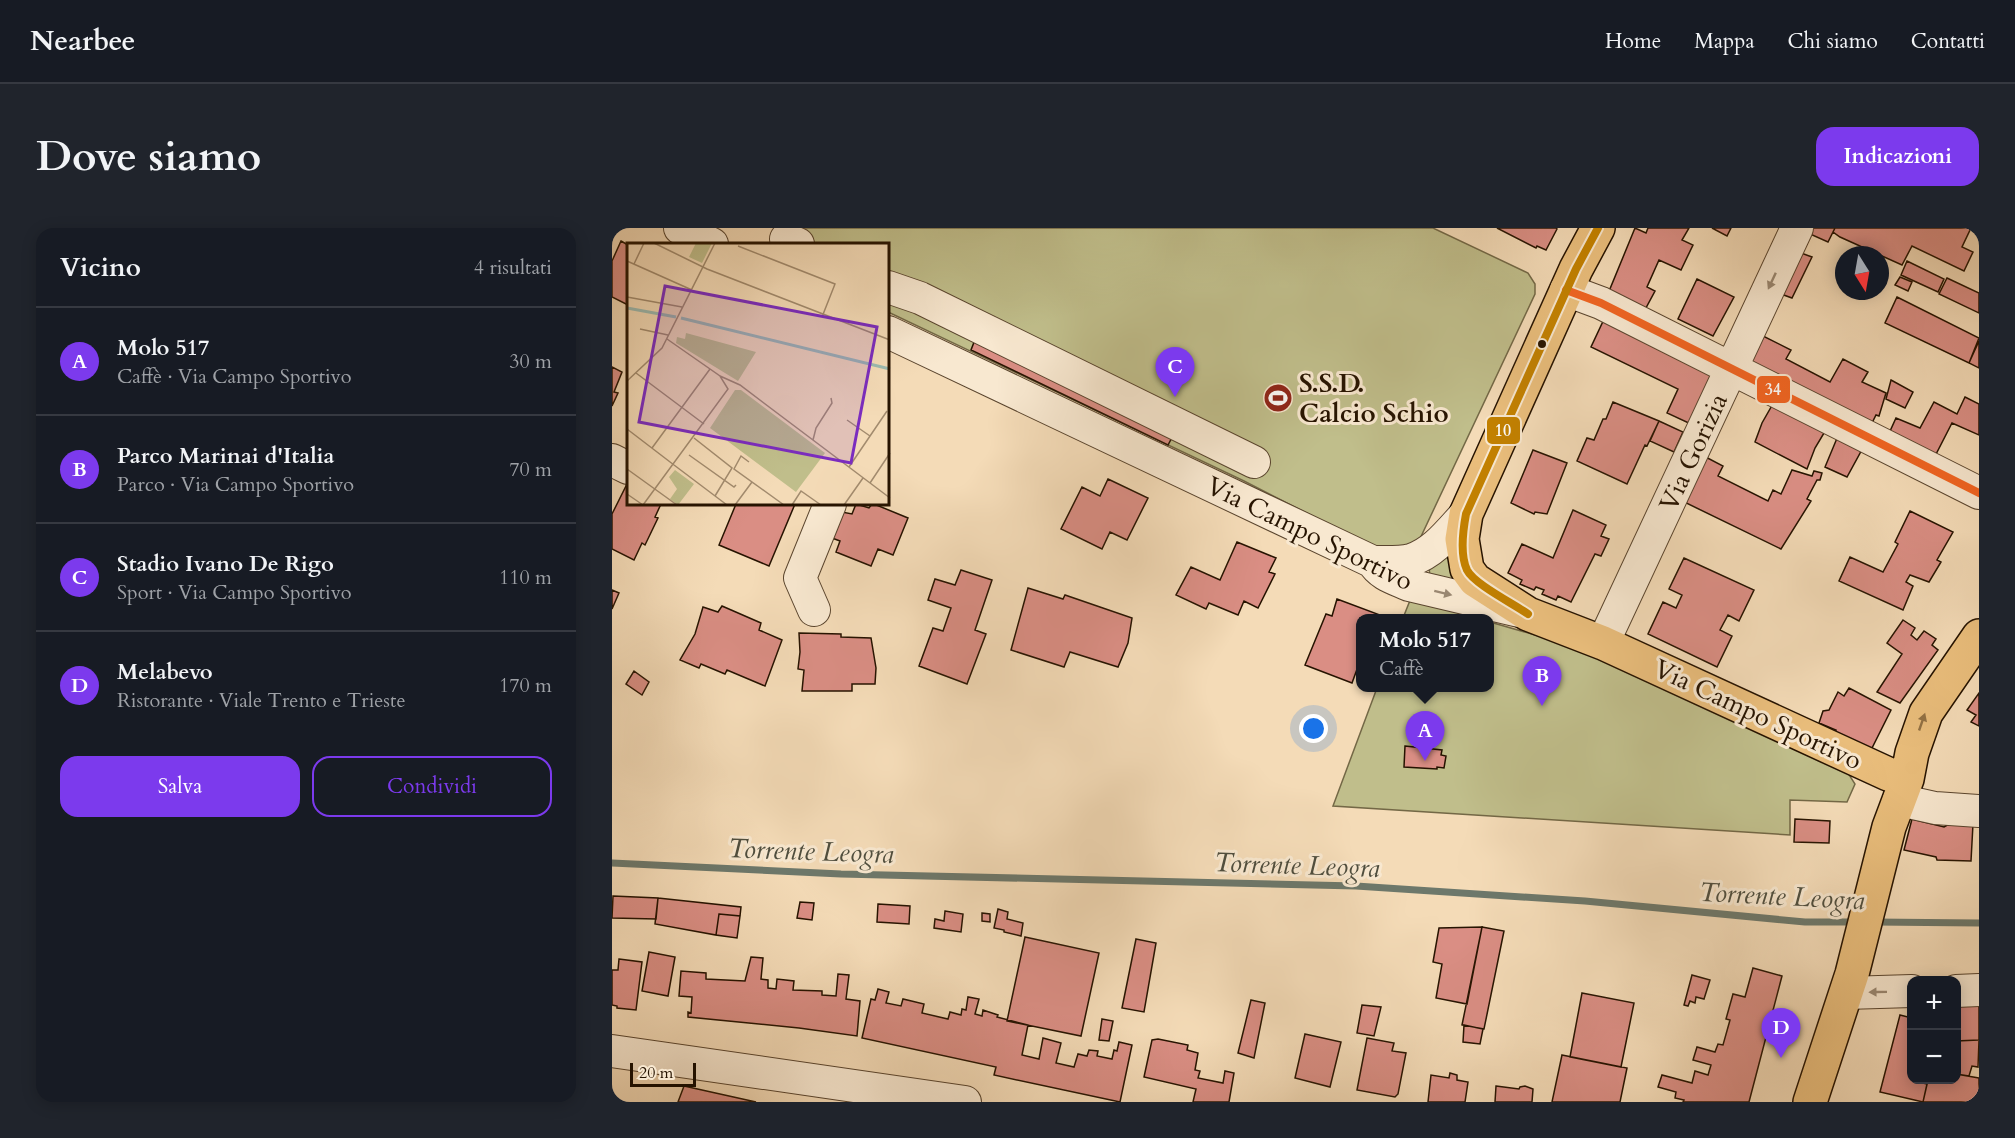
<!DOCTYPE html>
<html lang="it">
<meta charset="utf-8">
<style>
:root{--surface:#171b24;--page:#20242c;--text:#f1f3f6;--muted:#9ea1a6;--line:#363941;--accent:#7c3aed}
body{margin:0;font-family:Cardo,serif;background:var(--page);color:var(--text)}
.controls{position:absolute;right:18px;bottom:18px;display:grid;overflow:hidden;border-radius:12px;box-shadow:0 3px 15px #0003}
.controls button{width:54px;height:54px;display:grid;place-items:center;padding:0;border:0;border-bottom:2px solid var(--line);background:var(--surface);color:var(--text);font:30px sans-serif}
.compass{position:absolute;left:1223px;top:18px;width:54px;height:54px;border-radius:50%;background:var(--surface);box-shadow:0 3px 15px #0003;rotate:169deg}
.scale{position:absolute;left:18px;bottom:15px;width:66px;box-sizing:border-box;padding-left:6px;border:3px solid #261300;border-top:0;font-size:16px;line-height:21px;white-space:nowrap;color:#261300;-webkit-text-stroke:4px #f8e8d0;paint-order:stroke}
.you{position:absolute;left:702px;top:501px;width:21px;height:21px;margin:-15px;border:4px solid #fff;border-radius:50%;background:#1a73e8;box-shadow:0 0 0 9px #1a73e833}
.badge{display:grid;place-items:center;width:39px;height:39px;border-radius:50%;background:var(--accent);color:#fff;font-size:20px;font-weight:700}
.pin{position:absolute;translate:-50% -50px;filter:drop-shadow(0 2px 3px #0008)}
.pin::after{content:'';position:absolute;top:32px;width:21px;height:18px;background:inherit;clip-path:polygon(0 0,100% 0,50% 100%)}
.popup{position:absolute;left:744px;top:386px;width:138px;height:78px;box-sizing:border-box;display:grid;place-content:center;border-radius:12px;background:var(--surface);filter:drop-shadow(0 2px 4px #0005);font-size:20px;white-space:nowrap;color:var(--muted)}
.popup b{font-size:22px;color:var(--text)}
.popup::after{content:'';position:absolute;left:50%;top:100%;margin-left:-12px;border:12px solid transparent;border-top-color:var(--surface)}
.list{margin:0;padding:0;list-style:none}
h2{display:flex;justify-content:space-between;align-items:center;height:78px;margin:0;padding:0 24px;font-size:26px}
h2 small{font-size:20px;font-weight:400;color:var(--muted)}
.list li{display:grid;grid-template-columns:39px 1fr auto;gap:18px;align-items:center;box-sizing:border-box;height:108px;padding:0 24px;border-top:2px solid var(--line)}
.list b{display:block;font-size:22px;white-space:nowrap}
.list p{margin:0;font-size:20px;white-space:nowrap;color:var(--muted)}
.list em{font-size:20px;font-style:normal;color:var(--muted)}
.actions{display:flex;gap:12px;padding:18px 24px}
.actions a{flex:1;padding:14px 0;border:2px solid var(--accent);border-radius:18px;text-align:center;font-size:21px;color:var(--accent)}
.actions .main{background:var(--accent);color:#fff}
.map{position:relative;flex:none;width:1367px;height:874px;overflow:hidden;border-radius:18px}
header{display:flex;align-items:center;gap:36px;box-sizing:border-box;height:84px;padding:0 30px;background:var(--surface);border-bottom:2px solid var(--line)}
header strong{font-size:28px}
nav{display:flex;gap:33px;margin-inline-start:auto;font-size:21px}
.intro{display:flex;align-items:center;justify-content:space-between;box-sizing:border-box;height:144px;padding:0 36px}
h1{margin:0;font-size:42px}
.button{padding:15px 27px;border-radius:18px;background:var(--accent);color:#fff;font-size:21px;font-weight:700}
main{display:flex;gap:36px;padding:0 36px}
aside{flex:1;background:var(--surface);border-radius:18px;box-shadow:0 3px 15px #0003}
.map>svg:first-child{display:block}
</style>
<header>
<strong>Nearbee</strong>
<nav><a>Home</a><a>Mappa</a><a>Chi siamo</a><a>Contatti</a></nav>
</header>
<div class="intro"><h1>Dove siamo</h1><a class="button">Indicazioni</a></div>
<main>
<aside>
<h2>Vicino<small>4 risultati</small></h2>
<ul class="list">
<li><span class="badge">A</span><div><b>Molo 517</b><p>Caffè · Via Campo Sportivo</p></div><em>30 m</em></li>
<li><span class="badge">B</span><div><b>Parco Marinai d'Italia</b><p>Parco · Via Campo Sportivo</p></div><em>70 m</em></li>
<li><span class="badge">C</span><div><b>Stadio Ivano De Rigo</b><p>Sport · Via Campo Sportivo</p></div><em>110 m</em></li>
<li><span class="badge">D</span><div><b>Melabevo</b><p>Ristorante · Viale Trento e Trieste</p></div><em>170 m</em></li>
</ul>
<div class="actions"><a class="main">Salva</a><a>Condividi</a></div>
</aside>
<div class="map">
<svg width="1367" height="874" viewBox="0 0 1367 874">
<rect width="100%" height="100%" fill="#f4dbb7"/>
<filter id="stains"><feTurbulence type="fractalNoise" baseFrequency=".00333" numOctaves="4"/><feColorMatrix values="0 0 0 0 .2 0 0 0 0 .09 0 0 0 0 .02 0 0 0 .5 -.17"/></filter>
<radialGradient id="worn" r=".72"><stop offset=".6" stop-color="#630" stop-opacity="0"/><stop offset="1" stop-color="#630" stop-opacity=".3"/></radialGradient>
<path fill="#c0be8b" stroke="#736846" stroke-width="1.5" d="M186 0H821L916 45 923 56V66L805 317 767 322 632 253 276 84V16H178Z
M838 315 850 353 818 354 817 334Z
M799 370 867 390H791Z
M878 394 975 422 1229 534 1243 556 1235 574 1178 572V607L721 578 765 460H878Z"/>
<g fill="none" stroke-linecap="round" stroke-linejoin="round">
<path stroke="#6d786b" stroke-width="7" d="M0 635 229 646 744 658 973 673 1193 694H1244
M1262 694 1367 695"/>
</g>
<path fill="#da8e84" stroke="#261300" stroke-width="1.5" d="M885 0H944L945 1 934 22 925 18 924 20Z
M1023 0 1034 5 1036 0H1077L1070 12 1081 17 1069 42 1047 32 1035 59 1043 63 1028 91 993 73Z
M1100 0H1119L1115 8Z
M1190 0H1223L1216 14 1189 2Z
M1223 0H1359L1350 19 1361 24 1352 43 1300 18 1290 37 1228 9 1221 4Z
M9 13 16 17V77L0 69V33Z
M1189 25 1200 29 1180 70 1169 66Z
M1295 33 1332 51 1326 64 1289 47Z
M1288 49 1300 54 1296 63 1283 57Z
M1335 50 1367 65V85L1327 66Z
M1085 51 1122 69 1101 108 1066 91Z
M1285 69 1367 110 1357 135 1273 95Z
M994 87 1110 143 1081 197 1055 185 1066 161 979 119Z
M366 104 565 200 556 217 359 122Z
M1143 104 1179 122 1174 131 1218 154 1231 131 1256 144 1250 154 1274 165 1267 188 1264 187 1255 205 1125 138Z
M1367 113V140L1357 135Z
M0 139 10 144 2 164 6 165 0 178Z
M1279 152 1301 164 1293 180 1274 171Z
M1353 169 1367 176V207L1340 195 1320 234 1274 212 1284 190 1308 200 1322 174 1345 186Z
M1001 174 1047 193 1035 218 1033 217 1015 256 965 233 975 210 982 212 991 191H994Z
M1162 174 1215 200 1203 220 1195 241 1143 214 1150 195Z
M1047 193 1071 204 1062 224 1038 213Z
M1228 203 1253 216 1235 249 1213 239Z
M921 222 955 235 935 286 923 284 922 286 899 275Z
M1086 225 1111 238 1106 248 1156 273 1161 262 1169 266 1180 242 1200 248 1202 243 1210 245 1208 252H1205L1195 271 1199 273 1169 321 1064 270Z
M496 251 536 270 515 312 498 304 490 321 449 301 470 259 488 268Z
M15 256H16V276H49L43 289 46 290 33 317 30 315 22 332 0 321V286Z
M124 276H183L157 338 107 317Z
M244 276 257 280 260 276H262L296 290 281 327 266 321 259 338 224 324 228 313 220 310 230 284 240 286Z
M961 282 994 297 989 308 997 311 989 328 983 326 959 374 946 368 944 372 930 366 932 362 924 359 922 362 908 356 910 352 896 345 910 316 941 330Z
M1298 283 1341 304 1325 332 1329 334 1317 354 1298 347 1294 354 1301 358 1291 382 1227 353 1238 329 1271 344 1286 316 1283 314Z
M625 314 664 330 657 344 663 346 646 380 632 373 626 387 597 375 594 381 564 367 579 339 608 352Z
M1072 330 1142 362 1127 393 1116 387 1108 402 1120 408 1105 439 1036 406 1051 374 1064 380 1070 367 1057 361Z
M349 342 380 352 363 402 374 406 355 456 307 438 321 400 331 403 339 380 316 372 323 351 343 357Z
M416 360 451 371 453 367 520 390 516 415 506 439 458 424 452 439 399 422Z
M0 362 7 365 0 381Z
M725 371 768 387 766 390H748V433L740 455 693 437 714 386 720 388Z
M110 378 149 395 147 402 170 412 153 458 115 442 113 446 89 436 87 440 68 432 83 406 91 379 106 384Z
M1291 392 1303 400 1299 407 1305 412 1312 403 1324 411 1320 417 1326 422 1288 475 1265 464 1290 426 1275 415Z
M187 405 229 406V409L259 410 264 440 263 456H240V463H190L192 442 186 441 188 424Z
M22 443 37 454 30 467 14 456Z
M1237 460 1279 482 1258 524 1221 507 1224 502 1207 495 1211 483 1217 482 1226 464 1232 468Z
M1367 465V498L1359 494 1364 487 1355 482Z
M793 518 830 522 829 527 834 528 832 540 825 539V541L792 539Z
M1183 591 1218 593 1217 615 1182 614Z
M1300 591 1332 599 1339 595 1361 596 1359 633 1325 632 1324 629 1292 622Z
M1 668 46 670 44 691 0 690Z
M46 670 129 679 128 688 107 686 104 707 43 696Z
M188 674 202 675 200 692 185 690Z
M266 676 298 678 297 696 265 694Z
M386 681 396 684 395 691 411 695 409 708 392 704V702L382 700Z
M333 683 351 686 349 704 322 700 323 691 332 693Z
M370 685 378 686V694L370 693Z
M107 686 128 688 125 710 104 707Z
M870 699 855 776 824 770 830 736 821 734 827 700Z
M870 699 892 703 872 801 850 797Z
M413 709 487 725 469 808 395 793Z
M524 711 544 715 532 784 510 780Z
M37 724 63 729 56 768 30 763Z
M139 729 151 730 149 751 156 752V760L164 761 165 751 182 753 181 762 210 763V767L224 768 226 746 237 747 234 771 248 773 245 808 187 800 76 789V784L79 785 80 769 67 768 69 743 94 745V751L133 753Z
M7 731 30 734 24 782 5 780V778L0 777V742H6Z
M1141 740 1170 748 1137 874H1071L1072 872 1063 870 1064 864 1046 859 1050 847 1080 855 1083 843 1096 847 1099 837 1081 832 1085 819 1103 824 1106 816 1111 817 1118 792 1114 791 1121 766 1133 769Z
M1080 747 1098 752 1092 771 1084 769 1083 775 1078 773 1076 778 1072 777Z
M266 761 277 764 274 775 289 778 291 771 312 776 310 785 336 791 338 784 349 787 350 781 354 782 356 769 367 771 363 786 370 788 371 782 386 787 385 789 416 797 410 827 427 831 431 810 449 815 444 835 462 839 466 826 475 828 477 822 486 823 485 828 500 831 502 822 505 823 507 814 520 817 508 874 382 847 384 839 250 810 259 771 263 772Z
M970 765 1022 775 1009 839 958 829Z
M1344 770H1367V812L1344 813Z
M639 772 653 775 642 830 626 825Z
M750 777 769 779 762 808 745 805Z
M1288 787 1300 790V852L1315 856 1311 874 1268 864Z
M490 791 501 793 497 813 487 812Z
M852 797 871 801 868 816 851 814Z
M693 806 729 814 718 859 683 850Z
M755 810 782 815 780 823 794 825 786 866 783 869 745 862Z
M546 811 576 817 575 822 586 825 583 842 588 843 586 850 611 855 613 843 622 845 617 874H581L584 861 532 849 540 812Z
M1367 812 1366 839 1360 838 1357 848 1344 846V813Z
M950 827 1015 840 1008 874H940Z
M838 845 845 847V852L856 854 853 874H816L819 847 837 850Z
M1344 846 1367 850V874H1311L1316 852H1344Z
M1300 852H1316L1315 856Z
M72 858 144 874H66Z
M884 858 907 861 908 859 913 858 921 861 920 874H883Z"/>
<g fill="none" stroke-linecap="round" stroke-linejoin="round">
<g stroke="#5a452e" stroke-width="34">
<path id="minor" d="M68 0 100 16
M174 11 186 16
M276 59 308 70 642 234
M954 62 989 75 1367 265
M276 104 761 334C768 347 784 351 797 357L907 383
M0 232 16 240
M761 334C773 334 787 335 799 332 822 325 838 303 854 286
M202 382 188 350 218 276
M991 415 1185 0
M1287 572 1323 580 1367 583
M1344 763 1367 762
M1234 765 1300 763
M0 823 353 874"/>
</g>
<g stroke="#261300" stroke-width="36">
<path id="major" d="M986 0 964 41 854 286 850 311 855 341 863 352 916 386 991 415 1276 546 1295 551
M1198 874 1240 746 1277 599 1295 551 1300 525 1314 485 1367 408"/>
</g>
<use href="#minor" stroke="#f8e8d0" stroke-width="32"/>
<use href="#major" stroke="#eabe7c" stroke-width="33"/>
<g stroke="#f8e8d0" stroke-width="12">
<path id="bus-1" d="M954 62 989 75 1367 265"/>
</g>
<g stroke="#f8e8d0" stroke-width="12">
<path id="bus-2" d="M916 386C902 376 862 356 855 342 848 327 851 302 854 286L964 41 986 0"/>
</g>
<use href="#bus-1" stroke="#f26522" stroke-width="8"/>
<use href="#bus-2" stroke="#c38100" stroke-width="8"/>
</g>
<defs><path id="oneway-solid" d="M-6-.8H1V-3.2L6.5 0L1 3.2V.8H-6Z" transform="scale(1.5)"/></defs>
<g fill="#9a8872">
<use href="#oneway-solid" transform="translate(1160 53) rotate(115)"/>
<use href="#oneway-solid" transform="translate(831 365) rotate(14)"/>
<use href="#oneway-solid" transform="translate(1266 764) rotate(179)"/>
</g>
<use fill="#927144" href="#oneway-solid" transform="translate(1310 494) rotate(-71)"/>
<defs>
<g id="stadium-disc" transform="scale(1.5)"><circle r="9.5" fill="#8f2418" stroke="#f8e8d0"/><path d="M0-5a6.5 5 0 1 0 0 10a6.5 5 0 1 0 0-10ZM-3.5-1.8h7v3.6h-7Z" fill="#fff"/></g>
</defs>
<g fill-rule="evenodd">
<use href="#stadium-disc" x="666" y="170"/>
</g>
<circle fill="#261300" stroke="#f8e8d0" stroke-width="2" cx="930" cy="116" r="5"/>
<g text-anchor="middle" stroke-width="6" stroke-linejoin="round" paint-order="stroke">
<g font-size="26" font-weight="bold" fill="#261300" stroke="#f8e8d0" text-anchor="start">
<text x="687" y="164">S.S.D.<tspan x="687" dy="30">Calcio Schio</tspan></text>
</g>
<g font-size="26" fill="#261300" stroke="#f8e8d0">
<text transform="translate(1081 224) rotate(-65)" y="9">Via Gorizia</text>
<text transform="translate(698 305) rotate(26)" y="9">Via Campo Sportivo</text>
<text transform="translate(1146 486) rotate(25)" y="9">Via Campo Sportivo</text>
</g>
<g font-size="27" font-style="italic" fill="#4f4e3e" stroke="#f8e8d0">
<text transform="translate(199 623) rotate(2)" y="9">Torrente Leogra</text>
<text transform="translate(685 637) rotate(2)" y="9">Torrente Leogra</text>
<text transform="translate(1170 668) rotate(3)" y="9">Torrente Leogra</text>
</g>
</g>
<g transform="translate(15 15)">
<rect width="262" height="262" fill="#f4dbb7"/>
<path d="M69 0H85L75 20 62 14ZM59 90 129 109 111 138 49 100 50 94 58 96ZM108 147H114L198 210 169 249 83 185ZM48 227 67 241 51 262 43 256 50 246 42 234Z" fill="#c0be8b"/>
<path fill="none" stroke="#9cbbb2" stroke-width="3" d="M0 65 49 74M54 75 263 126"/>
<path fill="none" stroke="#a28b6e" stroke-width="1.5" d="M27 0 80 26 263 97M111 3 208 41 195 74M0 18 65 47M7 21 17 0M0 54 55 64M13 86 41 92M9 130 77 181M93 133 113 142 263 255M0 138 35 105 88 0M220 177 243 193M0 186 47 222M67 195 105 225 88 253M186 197 189 185 205 160 204 155M25 205 83 126M62 212 107 244 109 242M122 219 114 213 107 226 157 262M47 222 100 262M222 224 260 168M0 226 50 262M243 240 263 210M0 251 16 262M16 262 101 146 93 133 40 96M108 262 125 239M165 262 174 248 194 262M217 262 236 235"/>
<path fill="#7b2cbf" fill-opacity="0.15" stroke="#7b2cbf" stroke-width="3" d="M38 43 250 84 224 220 12 179Z"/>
<rect width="262" height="262" fill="none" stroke="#261300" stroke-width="3"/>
</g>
<g stroke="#f8e8d0" stroke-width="2">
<rect x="1144" y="147" width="35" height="29" rx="6" fill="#f26522"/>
<rect x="874" y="188" width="35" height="29" rx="6" fill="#c38100"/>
</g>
<g font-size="16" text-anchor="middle" font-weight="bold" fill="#fff">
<text x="1161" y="167">34</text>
<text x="891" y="208">10</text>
</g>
<rect width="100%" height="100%" filter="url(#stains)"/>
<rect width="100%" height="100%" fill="url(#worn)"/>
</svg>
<div class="controls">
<button>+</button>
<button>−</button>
</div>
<svg class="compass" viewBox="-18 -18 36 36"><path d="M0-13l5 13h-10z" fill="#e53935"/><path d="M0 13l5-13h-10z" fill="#9ea1a6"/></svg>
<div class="scale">20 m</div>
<div class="you"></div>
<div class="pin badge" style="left:813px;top:533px">A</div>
<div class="popup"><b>Molo 517</b>Caffè</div>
<div class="pin badge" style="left:930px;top:478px">B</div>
<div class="pin badge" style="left:563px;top:169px">C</div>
<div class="pin badge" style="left:1169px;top:830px">D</div>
</div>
</main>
